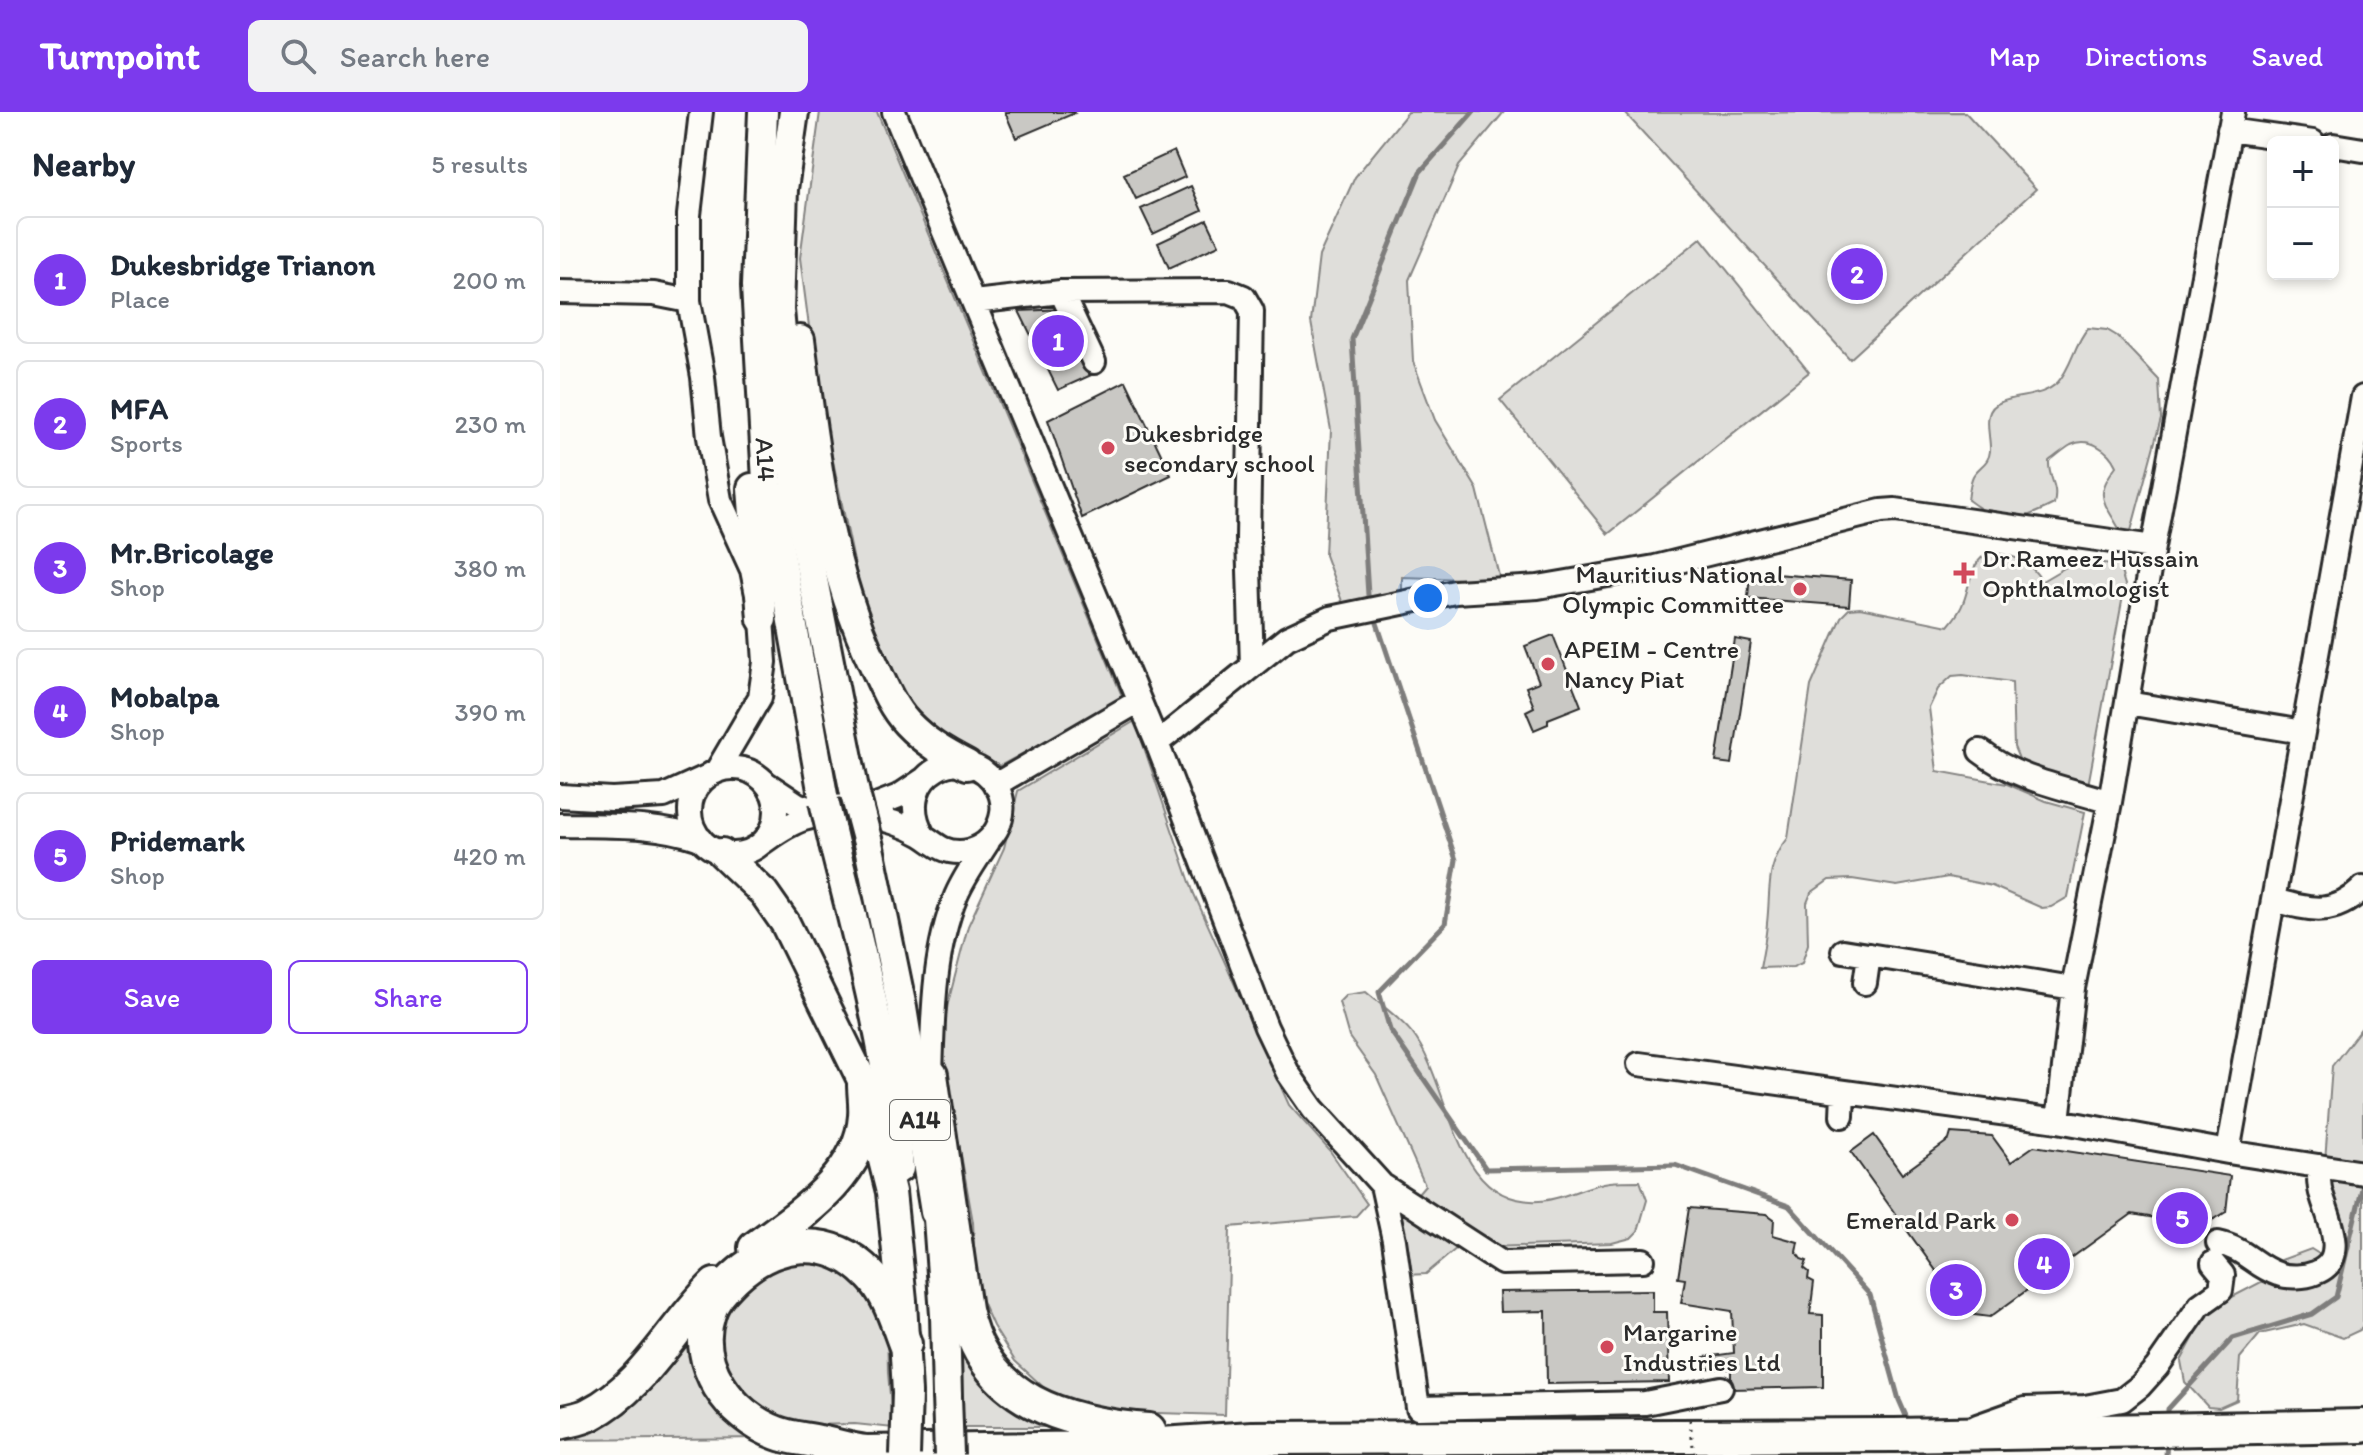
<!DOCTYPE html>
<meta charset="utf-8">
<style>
:root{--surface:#fff;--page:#f2f2f3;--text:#1f2937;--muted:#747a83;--line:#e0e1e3;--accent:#7c3aed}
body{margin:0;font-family:Itim,sans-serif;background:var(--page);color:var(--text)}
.controls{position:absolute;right:24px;top:24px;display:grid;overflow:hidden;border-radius:12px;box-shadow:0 4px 12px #0003}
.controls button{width:72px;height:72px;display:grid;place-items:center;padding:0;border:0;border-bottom:2px solid var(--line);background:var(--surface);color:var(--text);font:40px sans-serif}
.you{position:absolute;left:868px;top:486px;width:28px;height:28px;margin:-20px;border:6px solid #fff;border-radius:50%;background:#1a73e8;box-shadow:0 0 0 12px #1a73e833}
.badge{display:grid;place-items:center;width:52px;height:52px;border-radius:50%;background:var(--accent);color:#fff;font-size:26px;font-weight:700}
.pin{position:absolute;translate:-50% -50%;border:4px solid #fff;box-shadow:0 2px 8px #0006}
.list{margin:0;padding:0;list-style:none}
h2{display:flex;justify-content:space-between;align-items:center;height:104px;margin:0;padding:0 32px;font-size:34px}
h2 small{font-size:26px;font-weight:400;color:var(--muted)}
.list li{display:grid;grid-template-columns:52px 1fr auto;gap:24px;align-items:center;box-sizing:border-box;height:128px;margin:0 16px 16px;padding:0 16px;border:2px solid var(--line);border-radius:12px}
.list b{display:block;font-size:30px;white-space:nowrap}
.list p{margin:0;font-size:26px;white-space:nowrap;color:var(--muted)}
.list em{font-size:26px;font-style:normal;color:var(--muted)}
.actions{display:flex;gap:16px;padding:24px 32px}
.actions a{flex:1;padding:18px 0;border:2px solid var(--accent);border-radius:12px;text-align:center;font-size:28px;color:var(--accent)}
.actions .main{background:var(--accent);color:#fff}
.icon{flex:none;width:44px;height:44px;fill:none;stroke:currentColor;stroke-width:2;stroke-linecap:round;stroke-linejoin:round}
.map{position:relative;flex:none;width:1803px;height:1343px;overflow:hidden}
header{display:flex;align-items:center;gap:48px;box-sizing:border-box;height:112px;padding:0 40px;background:var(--accent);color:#fff}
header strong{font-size:38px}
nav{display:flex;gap:44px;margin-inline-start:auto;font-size:28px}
.search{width:560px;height:72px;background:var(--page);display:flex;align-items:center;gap:20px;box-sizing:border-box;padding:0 28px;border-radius:12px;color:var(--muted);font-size:30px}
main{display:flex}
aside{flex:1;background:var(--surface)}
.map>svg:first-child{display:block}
</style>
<header>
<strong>Turnpoint</strong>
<div class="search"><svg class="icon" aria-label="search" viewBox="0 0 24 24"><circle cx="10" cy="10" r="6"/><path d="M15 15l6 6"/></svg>Search here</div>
<nav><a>Map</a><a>Directions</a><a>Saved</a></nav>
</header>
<main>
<aside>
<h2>Nearby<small>5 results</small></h2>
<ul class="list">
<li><span class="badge">1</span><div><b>Dukesbridge Trianon</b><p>Place</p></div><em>200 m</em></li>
<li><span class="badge">2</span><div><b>MFA</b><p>Sports</p></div><em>230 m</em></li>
<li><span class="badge">3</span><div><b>Mr.Bricolage</b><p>Shop</p></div><em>380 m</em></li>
<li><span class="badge">4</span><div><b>Mobalpa</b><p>Shop</p></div><em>390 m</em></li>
<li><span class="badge">5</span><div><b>Pridemark</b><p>Shop</p></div><em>420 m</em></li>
</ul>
<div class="actions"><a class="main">Save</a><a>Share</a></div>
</aside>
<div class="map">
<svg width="1803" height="1343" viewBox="0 0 1803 1343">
<rect width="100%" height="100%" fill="#fdfcf7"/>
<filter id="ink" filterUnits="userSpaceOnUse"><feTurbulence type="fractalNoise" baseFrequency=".0125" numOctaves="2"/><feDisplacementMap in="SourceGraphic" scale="16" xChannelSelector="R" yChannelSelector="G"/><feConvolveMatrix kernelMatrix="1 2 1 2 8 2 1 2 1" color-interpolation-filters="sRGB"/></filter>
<g filter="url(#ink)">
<path fill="#dfdeda" stroke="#858482" stroke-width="2" d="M260 0H317L563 586 440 654 388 629 350 593 325 543 300 478 256 268 240 146Z
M848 0H944L899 54 849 168 853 249 875 308 917 377 940 468 842 465V484L786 500 765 443 771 318 751 210 759 144 795 65Z
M1405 0 1476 77 1290 247 1065 1Z
M1141 126 1249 260 1048 422 940 288Z
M1528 216 1547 218 1557 224 1599 268 1601 307 1571 419 1562 422C1545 389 1532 386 1556 354 1549 338 1529 324 1511 333 1504 337 1496 344 1489 349 1488 368 1499 371 1494 392 1458 410 1442 414 1408 388 1409 381 1410 370 1413 364 1419 354 1429 352 1430 339 1431 322 1420 298 1441 290 1460 282 1482 286 1498 270 1512 255 1514 232 1528 216Z
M1431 440C1458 446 1466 445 1482 469L1518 448 1559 453 1565 473 1527 679 1462 654 1454 635 1452 570 1403 563 1392 564 1378 577 1369 596 1377 659 1447 672 1486 689 1525 700 1508 785 1491 795 1482 796 1432 774 1388 765 1337 774 1292 767 1269 768 1251 781 1247 791 1248 832 1242 851 1233 855 1200 856C1203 841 1206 826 1207 811 1211 777 1205 755 1228 726L1251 574 1281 505 1289 497 1300 496 1388 514C1394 507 1400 500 1403 491 1411 472 1409 449 1431 440Z
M575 609 634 782 729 993 770 1039 807 1092 796 1104 670 1115 665 1303 530 1299 492 1283 455 1249 433 1214 416 1176 413 1110 381 931 388 891 408 814 444 736 458 679Z
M806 880C821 893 840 906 852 921 892 971 891 1094 979 1089 1003 1088 1026 1073 1050 1070 1060 1069 1070 1069 1080 1069L1087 1088 1078 1119 1071 1126 1052 1131 897 1136 866 1162 846 1163 839 1103 865 1073 816 963 789 925 779 890 786 883Z
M1803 914V1213L1800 1218 1783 1226 1744 1212 1700 1222 1680 1246 1677 1288 1659 1296 1648 1295 1625 1270 1621 1249 1649 1197 1711 1165 1721 1148 1751 1137 1780 1155 1765 1049 1772 954Z
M201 1148H284L327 1213 328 1261 333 1316 295 1312 248 1313 219 1310 192 1297 159 1249 162 1191Z
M132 1218 206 1326 0 1328 33 1314Z
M399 1228 519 1315H395Z"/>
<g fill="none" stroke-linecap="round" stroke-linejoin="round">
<path stroke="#7e7d7b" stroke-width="5" d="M811 492 808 483 792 227 860 60 913 0
M814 502 896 748 885 812 819 880 830 918 926 1057 1115 1053 1229 1094 1310 1183 1339 1288 1350 1313
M1608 1307V1297L1673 1226 1752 1202 1776 1185 1803 1072
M1606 1343 1607 1329"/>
</g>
<path fill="#c9c8c4" stroke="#2b2b2b" stroke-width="2" d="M445 0H514L515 1 456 26Z
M614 39 625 65 576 87 564 62Z
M631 74 642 99 593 122 581 97Z
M647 108 659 133 609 156 598 131Z
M507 197 538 260 498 278 459 199Z
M566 269 611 363 522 406 488 308Z
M1190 460 1291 468 1289 494 1188 486Z
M993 523 1021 594 988 607V612L974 618 966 599 974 595 966 575 979 570 965 534Z
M1175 527 1191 530 1172 652 1156 650Z
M1391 1021 1432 1024 1451 1050 1474 1034 1670 1064 1666 1100 1643 1114 1572 1102 1430 1205 1407 1202 1291 1040 1314 1023 1342 1062 1389 1028Z
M1129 1096 1207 1102 1214 1107 1213 1123 1238 1130 1236 1140 1241 1147 1247 1149 1244 1156 1249 1160 1248 1167 1254 1170 1250 1202 1263 1203V1275L1171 1277V1257L1145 1256 1144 1245 1174 1241 1172 1199 1121 1191 1125 1167 1118 1166Z
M1093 1178V1200H1107L1109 1270 987 1272 986 1199 940 1200 939 1180Z"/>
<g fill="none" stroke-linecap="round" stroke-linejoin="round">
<g stroke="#2b2b2b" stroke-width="28">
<path id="minor" d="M334 0 597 631 706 915 728 961 753 997 822 1073 942 1151 1083 1148
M1669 18 1753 30
M1773 33 1803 38
M0 180 94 182 129 189V103L141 0
M501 180 534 250
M129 189 143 265 149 325 160 388 192 458 202 507 205 550 200 585 156 660
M414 190 501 180 669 179 684 185 692 199 688 426 692 554
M1567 591 1743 620
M597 631 727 526 770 506 895 480 978 475 1095 455 1321 399 1335 398 1593 435
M1420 639C1457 668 1506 676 1550 690
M130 699a43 43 0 1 1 86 0a43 43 0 1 1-86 0Z
M207 672 237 692 248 696 316 693 339 684 363 668
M435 673 579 589
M0 684 52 687 104 684 146 665
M0 713C48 714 95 711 141 727
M202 731C215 722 228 712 244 707 280 696 330 704 362 723 375 731 382 740 399 740 432 740 453 702 437 675 407 624 330 663 363 723
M1714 788C1750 798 1774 805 1803 776
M1283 839 1513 876
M1305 871 1309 843
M1079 952 1498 1009 1668 1040 1803 1061
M371 963C373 904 373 840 396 784 404 765 417 747 428 730
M1282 1004 1283 980
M1498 1009 1513 876 1550 690 1593 435 1673 0
M1668 1040 1803 285
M822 1073 834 1128 858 1296 1085 1291 1161 1276
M1658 1131C1686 1137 1694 1154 1718 1162 1729 1166 1745 1165 1755 1161 1790 1148 1769 1108 1762 1084 1758 1074 1759 1064 1759 1054
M1417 1314 1465 1297 1525 1295 1562 1288 1580 1274 1597 1255 1640 1193 1661 1178 1663 1163 1653 1151"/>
</g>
<g stroke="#2b2b2b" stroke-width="34">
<g id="major">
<path id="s1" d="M203 0 196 174 207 369 264 689"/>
<path d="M234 0 223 77 219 198 236 381 295 682"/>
<path d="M240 228C254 337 266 453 314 553 323 573 332 595 347 611 365 630 384 641 407 653"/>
<path d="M192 376 202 507"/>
<path d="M308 731 342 896 375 1100"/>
<path d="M274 732C301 840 329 944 339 1056"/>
<path d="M162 741 204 781 225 811 304 972 331 1080 342 1189 347 1281"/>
<path d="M377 1093 385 1203 387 1284"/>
</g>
</g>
<g stroke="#2b2b2b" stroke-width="38">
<path id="highway" d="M371 963 405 1197C423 1289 506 1312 589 1318
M195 1136C239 1103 301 1065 305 1004 306 993 304 982 304 972
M0 1311C10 1308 21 1307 30 1302 85 1274 112 1215 155 1173
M306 1340C289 1338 275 1333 259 1330 246 1327 230 1326 217 1321 170 1304 132 1252 149 1201 153 1187 164 1176 174 1166 213 1129 268 1120 309 1162 328 1180 336 1208 345 1232
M283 1343 306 1340 542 1336 692 1326 1335 1323 1803 1314"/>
</g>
<use href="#minor" stroke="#fdfcf7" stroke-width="22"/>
<use href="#major" stroke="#fdfcf7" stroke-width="28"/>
<use href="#highway" stroke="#fdfcf7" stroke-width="32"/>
<g stroke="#2b2b2b" stroke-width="34" stroke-linecap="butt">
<path id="major-bridge" d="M295 682 308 731
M264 689 274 732
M387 1284 389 1343
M345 1343 347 1281"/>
</g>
<path stroke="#2b2b2b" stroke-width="3" stroke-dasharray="2 6" stroke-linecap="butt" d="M1130 1308 1134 1343"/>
<use href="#major-bridge" stroke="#fdfcf7" stroke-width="28"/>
</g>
</g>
<g fill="#d1495b" stroke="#fdfcf7" stroke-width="3">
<circle cx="548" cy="336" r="8"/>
<path d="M1400 449h8v8h8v8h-8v8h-8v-8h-8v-8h8z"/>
<circle cx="1240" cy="477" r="8"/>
<circle cx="988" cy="552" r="8"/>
<circle cx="1452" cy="1108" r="8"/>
<circle cx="1047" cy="1235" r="8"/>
</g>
<g text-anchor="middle" stroke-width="6" stroke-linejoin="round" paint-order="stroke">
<rect fill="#fdfcf7" stroke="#6a6a68" stroke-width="2" x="330" y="988" width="60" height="40" rx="6"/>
<g font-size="24" font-weight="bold" fill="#2b2b2b">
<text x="360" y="1016">A14</text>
</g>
<g font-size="26" fill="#2b2b2b" stroke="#fdfcf7" text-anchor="start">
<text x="564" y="330">Dukesbridge<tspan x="564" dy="30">secondary school</tspan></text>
<text x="1422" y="455">Dr.Rameez Hussain<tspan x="1422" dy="30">Ophthalmologist</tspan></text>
<text x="1224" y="471" text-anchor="end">Mauritius National<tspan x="1224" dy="30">Olympic Committee</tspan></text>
<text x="1004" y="546">APEIM - Centre<tspan x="1004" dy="30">Nancy Piat</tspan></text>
<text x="1436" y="1117" text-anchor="end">Emerald Park</text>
<text x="1063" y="1229">Margarine<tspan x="1063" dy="30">Industries Ltd</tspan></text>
</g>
<g font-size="26" fill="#2b2b2b" stroke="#fdfcf7">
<text dy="9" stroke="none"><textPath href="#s1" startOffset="348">A14</textPath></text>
</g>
</g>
</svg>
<div class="controls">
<button>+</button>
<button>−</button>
</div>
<div class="you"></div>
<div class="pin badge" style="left:498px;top:229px">1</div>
<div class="pin badge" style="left:1297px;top:162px">2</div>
<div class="pin badge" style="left:1396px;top:1178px">3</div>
<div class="pin badge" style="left:1484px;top:1152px">4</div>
<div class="pin badge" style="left:1622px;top:1106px">5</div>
</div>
</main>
